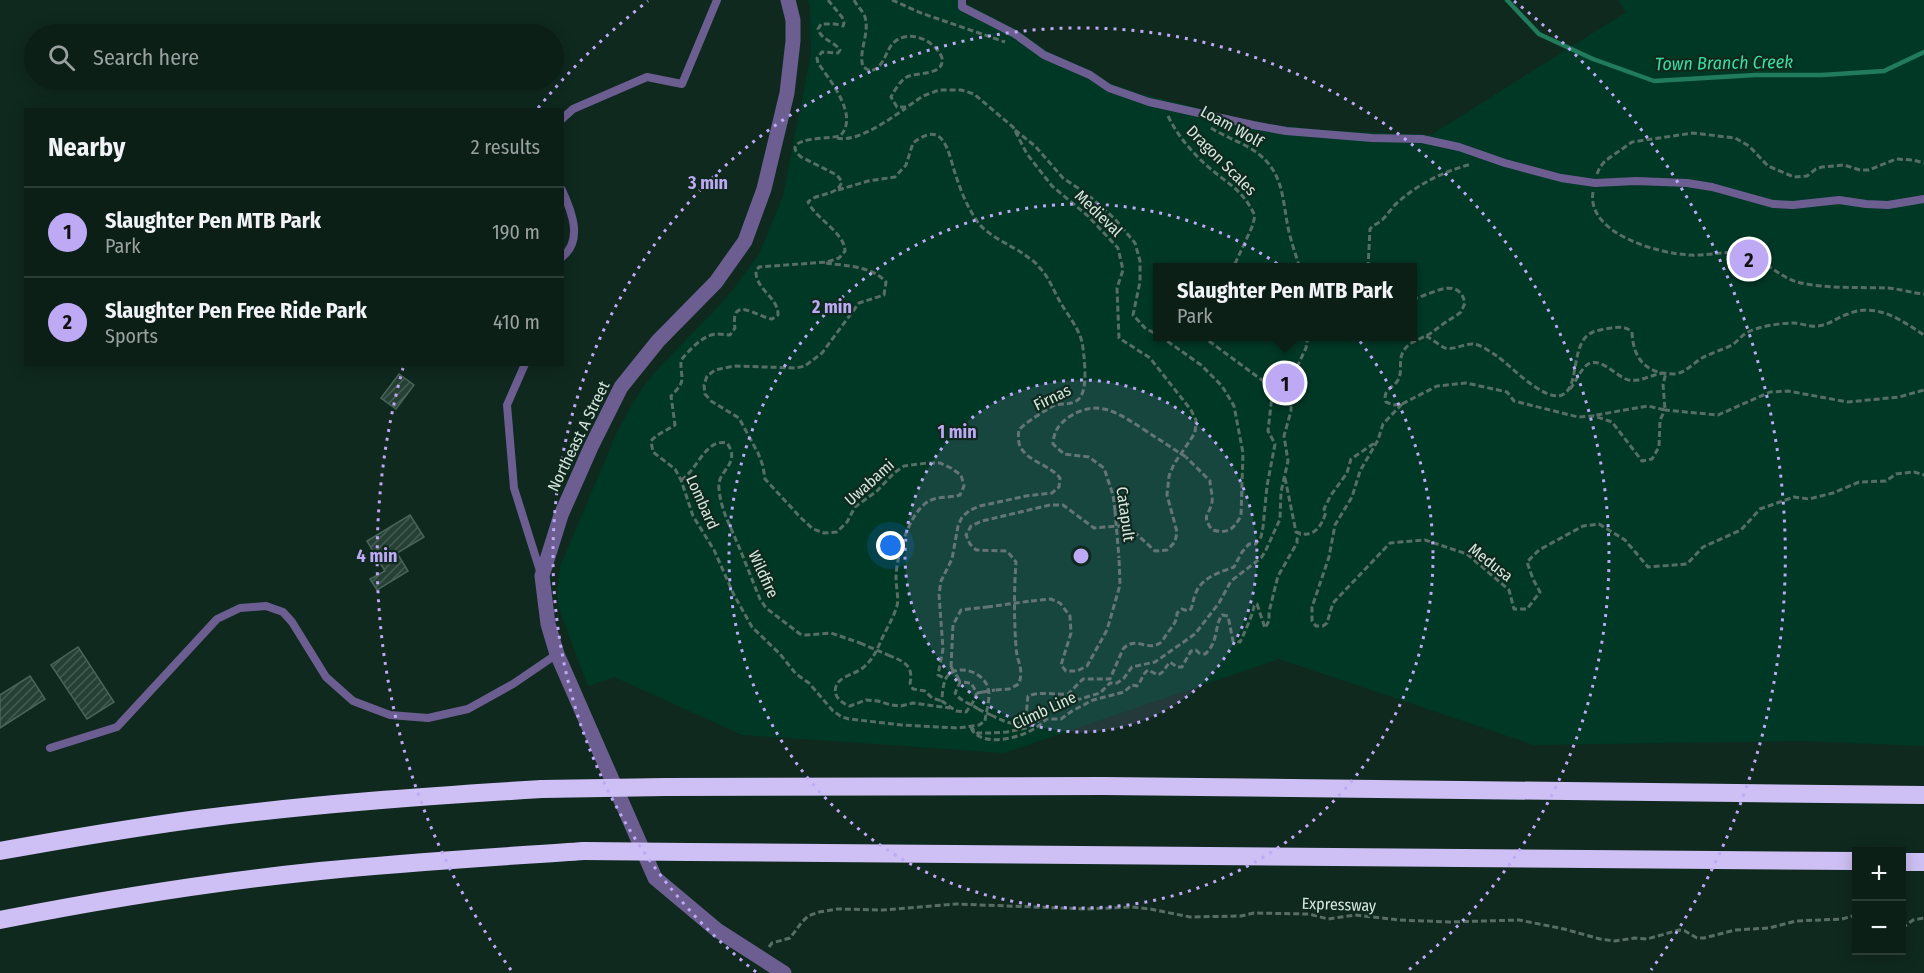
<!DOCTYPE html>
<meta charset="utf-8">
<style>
:root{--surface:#0b1f17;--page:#192c24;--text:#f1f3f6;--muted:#9aa2a1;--line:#2b3d36;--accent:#bea9f4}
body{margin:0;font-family:"Fira Sans Condensed",sans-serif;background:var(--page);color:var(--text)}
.controls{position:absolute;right:18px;bottom:18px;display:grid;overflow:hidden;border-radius:0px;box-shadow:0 3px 15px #0003}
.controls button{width:54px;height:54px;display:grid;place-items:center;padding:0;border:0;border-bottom:2px solid var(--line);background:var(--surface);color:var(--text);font:30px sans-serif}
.you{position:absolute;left:891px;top:546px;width:21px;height:21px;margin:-15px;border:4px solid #fff;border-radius:50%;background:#1a73e8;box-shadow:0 0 0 9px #1a73e833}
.badge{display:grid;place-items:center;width:39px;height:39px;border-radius:50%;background:var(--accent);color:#111;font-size:20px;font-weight:700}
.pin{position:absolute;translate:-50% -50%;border:3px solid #fff;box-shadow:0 2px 6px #0006}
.popup{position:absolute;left:1153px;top:263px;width:264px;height:78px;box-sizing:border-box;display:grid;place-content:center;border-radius:0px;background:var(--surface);filter:drop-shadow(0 2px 4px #0005);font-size:20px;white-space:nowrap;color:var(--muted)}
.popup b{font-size:22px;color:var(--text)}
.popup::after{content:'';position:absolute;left:50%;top:100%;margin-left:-12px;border:12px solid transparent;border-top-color:var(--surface)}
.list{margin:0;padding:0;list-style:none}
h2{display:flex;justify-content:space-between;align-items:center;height:78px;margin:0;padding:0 24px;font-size:26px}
h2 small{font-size:20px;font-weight:400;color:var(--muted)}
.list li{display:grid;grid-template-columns:39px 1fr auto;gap:18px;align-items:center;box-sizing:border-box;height:90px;padding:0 24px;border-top:2px solid var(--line)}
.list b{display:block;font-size:22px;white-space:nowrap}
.list p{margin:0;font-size:20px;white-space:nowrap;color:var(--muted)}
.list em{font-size:20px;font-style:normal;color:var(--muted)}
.icon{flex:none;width:33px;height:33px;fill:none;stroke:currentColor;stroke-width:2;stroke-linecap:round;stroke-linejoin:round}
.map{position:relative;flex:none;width:1924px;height:973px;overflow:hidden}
.search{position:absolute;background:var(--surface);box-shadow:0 3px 15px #0003;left:24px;top:24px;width:540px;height:66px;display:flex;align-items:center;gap:15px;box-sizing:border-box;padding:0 21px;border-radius:33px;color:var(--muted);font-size:22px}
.panel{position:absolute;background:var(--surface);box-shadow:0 3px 15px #0003;left:24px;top:108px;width:540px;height:258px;border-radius:0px}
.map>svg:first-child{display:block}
</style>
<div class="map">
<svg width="1924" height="973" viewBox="0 0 1924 973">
<defs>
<pattern id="building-hatch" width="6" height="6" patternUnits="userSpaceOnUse" patternTransform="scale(1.5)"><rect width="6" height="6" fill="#264035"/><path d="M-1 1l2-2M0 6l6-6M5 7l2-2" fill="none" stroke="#455c52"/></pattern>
</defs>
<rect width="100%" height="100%" fill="#0f291f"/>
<path fill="#003826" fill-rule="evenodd" d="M808 0H960L1021 32 1047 51 1092 71 1110 83 1138 93 1258 123 1323 130 1431 135 1626 12 1618 0H1924V746L1799 741 1534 745 1279 659 1004 753 742 735 614 677 588 686 559 609 557 593 560 567 617 432 638 394 655 372 729 295 759 254 783 196 811 54 810 6ZM1158 268H1412V336H1158Z"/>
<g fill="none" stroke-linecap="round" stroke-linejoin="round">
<path stroke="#207c5c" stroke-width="4.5" d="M1507 0 1539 34 1593 59 1654 81 1755 75H1822L1884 71 1924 52"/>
</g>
<path fill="url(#building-hatch)" stroke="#496558" stroke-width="1.5" d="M399 374 414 385 396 409 381 398Z
M410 515 424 537 397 553 408 571 377 590 370 579 385 571 367 541Z
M78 647 114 702 87 719 51 665Z
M30 676 45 699 0 728V695Z"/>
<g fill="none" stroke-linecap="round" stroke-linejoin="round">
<path stroke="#586e65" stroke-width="3" stroke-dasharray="6 3" stroke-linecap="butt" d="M828 0 842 17 844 23 843 26 835 24H821L818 29C822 41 833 40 840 50L838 53 822 52 817 58 818 63C829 79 859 115 841 135 837 140 776 135 801 157L837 175 842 182C836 197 818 192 808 202 815 218 845 233 845 251L839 258 827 262 759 267 756 271C755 289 779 298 778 315L772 319C757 317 730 294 735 328L730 335C724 335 718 333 711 335 699 339 689 351 681 360 680 380 688 379 671 396L675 425C666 431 658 433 651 441L653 452 675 469 681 480 693 516 714 550 734 595 752 627 780 654 796 674 809 683 833 711 842 717 849 719 902 725 958 728 979 725 985 721C986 711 991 698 988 688 984 672 956 662 946 678 943 684 942 695 942 701L956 711 966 712 972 704 977 693 971 683 960 682 955 693C962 703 969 702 978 709
M854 0C857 6 863 11 865 17 870 34 858 51 863 67L870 71C889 67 883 42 904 37 912 35 919 37 927 41 933 45 940 51 942 58 945 77 915 71 905 78 899 83 894 91 891 97L897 107H907L923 96 939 90H961L974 94 1013 127 1027 154 1052 186 1088 216 1118 248 1123 270 1117 288 1119 338 1150 358 1191 410 1196 420 1195 433 1174 464 1169 476 1167 495 1177 532 1175 542 1167 550 1155 551 1130 528 1119 526 1094 528 1063 505H1050L982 521 971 526 966 535 970 544 976 550 1007 551 1016 562C1014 590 1014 619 1016 647 1017 664 1024 666 1019 684L1009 689 995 690
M892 0 921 13 1005 42
M1168 116C1177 135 1191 151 1206 165 1227 184 1242 188 1255 216L1252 227 1233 268
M1211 128C1225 137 1242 142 1256 152 1285 173 1282 201 1289 232 1292 244 1296 256 1300 268
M1015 130 1035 146 1063 178 1087 194 1115 219 1135 243 1140 261V282L1133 315 1145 328 1158 335
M837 138C857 143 890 119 906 108
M1597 174 1600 167 1605 161 1632 142 1693 133 1735 138 1749 146 1768 166 1794 177 1807 176 1816 169 1822 167 1844 165 1860 170H1869L1896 159 1913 160 1924 163
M838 190 868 181 895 177 906 165 913 143C945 118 948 153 956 176 961 192 969 211 980 225 992 238 1011 245 1025 255 1030 259 1036 262 1039 267 1048 276 1052 287 1058 298 1065 312 1078 326 1082 342 1084 354 1088 385 1081 396 1075 407 1062 402 1053 406 1047 409 1022 425 1019 430 1018 435 1018 444 1021 448 1029 462 1050 465 1060 478L1059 487 1052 493 1026 496 980 506 970 510 962 517 958 526 952 559 941 581 939 594 943 649 938 675 946 679
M1593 192C1586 234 1660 254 1690 255 1707 256 1724 251 1740 253 1761 256 1777 276 1797 282 1824 289 1860 287 1888 288 1900 289 1912 293 1924 294
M826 263C846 266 872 266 886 282L884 295 859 303 822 353 805 366 796 368 734 366 715 370 707 376 704 385 705 394 711 401 739 418 758 453 763 466 765 479 801 518 813 529 824 533 837 532 847 522 855 507 877 491 894 473 904 466 927 463H940L951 468 961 475 964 486 960 495C950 498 938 496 929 501 909 512 896 557 896 578 896 587 899 597 897 606 893 619 885 631 880 643 876 652 872 660 865 666 859 672 852 673 845 677 829 686 834 701 850 706L866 700 878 701 891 705 901 706 913 703 950 708
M1368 268 1370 229C1373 225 1377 224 1381 221 1387 216 1391 208 1397 203 1418 184 1444 171 1472 164
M1412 299C1430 296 1458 274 1465 303L1461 312 1457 315C1449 320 1441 325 1434 331 1424 339 1409 340 1403 352 1398 361 1403 371 1398 380 1393 389 1382 389 1386 402L1393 405 1402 404 1437 386 1466 383 1507 392 1514 401 1578 417 1594 416 1612 422 1642 461 1652 459 1659 447 1660 420 1665 410 1718 415 1770 392 1788 391 1848 402 1899 397 1924 390
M1160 336 1201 365 1222 386 1234 406 1243 453 1241 516C1233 530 1228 534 1212 530 1201 514 1209 517 1212 502 1213 496 1210 487 1210 481L1186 457
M1426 336C1432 339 1439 345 1445 348 1455 350 1463 344 1472 344 1481 344 1490 352 1497 356 1510 365 1544 402 1562 395 1581 387 1569 342 1593 332 1598 330 1605 329 1611 328 1619 327 1625 326 1632 332 1633 359 1646 374 1674 374 1686 373 1693 363 1702 358 1711 353 1722 350 1732 345 1737 342 1741 336 1746 333 1759 326 1780 323 1795 323 1803 324 1811 327 1818 326 1829 325 1838 317 1848 314 1876 302 1901 320 1924 335
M1570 389C1575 383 1578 375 1583 369 1597 350 1616 378 1629 380 1643 382 1653 373 1666 373L1663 384 1665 410 1648 406 1596 415
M1402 404 1383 424 1378 440 1360 471 1352 497 1335 525 1329 557 1312 607V621L1316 626H1323L1327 623 1333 603 1390 543 1425 540 1467 554 1509 590 1514 609H1527L1540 592 1533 579 1527 562 1539 550 1583 526 1599 524 1625 540 1648 567 1687 564 1703 547 1741 530 1760 509 1794 497 1809 499 1833 493 1859 482 1886 481 1896 474 1914 472 1924 475
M1285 478 1296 532C1313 539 1321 528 1326 512L1324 509 1331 495 1347 473 1351 459 1376 442
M681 480C697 471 705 438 727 443 742 465 716 470 719 489 721 511 731 527 739 547 746 564 753 582 760 599L766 608 800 634 806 635 831 633 860 643
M1115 511 1113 495 1104 468 1089 457 1064 454 1053 444C1054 431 1058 425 1069 417 1098 398 1118 413 1143 429
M1031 601 1051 599 1060 603 1070 616 1071 633 1061 665 1066 671H1077L1087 666 1107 630 1120 585 1119 558
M888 655C903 661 914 665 910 683L913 689 925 691 932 698 942 701
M951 667 953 625 961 610 987 607
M957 676 960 682
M977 693 983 692
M991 715C1000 719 1021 732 1026 715 1027 710 1027 702 1028 696 1040 691 1055 695 1068 694L1083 679H1110L1123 649C1136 635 1147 652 1160 643 1164 640 1166 634 1169 631 1174 624 1177 621 1177 613L1182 609 1188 611 1191 609C1193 604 1193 600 1195 595 1200 578 1220 572 1234 567L1242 552 1249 544H1256L1261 537 1263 527 1267 486 1275 444 1268 431 1272 396 1266 383 1202 336
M970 726 977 733H990L1007 732 1026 728 1034 724 1057 706 1100 693 1110 683H1117L1124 678 1132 667 1155 662 1195 634 1219 603 1231 581 1261 558 1265 552 1280 519 1281 492 1288 461 1284 436 1291 411V398L1297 367 1306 348 1308 336
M971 728C982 751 1033 736 1046 719H1061L1072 711 1093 700 1124 692 1132 685 1137 686C1142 681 1142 674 1148 670L1158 675C1165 672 1165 667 1170 662L1177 667H1182L1191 651 1196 650 1199 653 1205 654C1219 642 1214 626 1222 615L1228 616 1233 641 1240 642C1243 636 1254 612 1254 606L1257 604 1265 628 1269 621V612L1278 576 1297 543V539L1300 534
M1902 928 1913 920 1924 918
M769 947 772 943 790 938 802 922 808 916 819 912 837 909 883 910 956 904 1087 909 1132 907 1150 909 1190 917 1241 916 1254 913 1309 914 1328 919 1355 915 1399 920 1449 922 1519 920 1564 929 1600 939 1615 941 1635 938 1647 939 1679 930 1685 931 1697 938H1704L1735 930 1769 928 1796 921 1842 919 1856 915"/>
<path stroke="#6d5e92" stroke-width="8" d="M962 0V7L1015 34 1044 55 1090 75 1109 88 1149 102 1253 125 1286 131 1372 138 1422 139 1459 147 1505 163 1561 178 1595 183 1636 181 1687 183 1712 187 1773 204 1793 205 1839 200 1866 204 1888 205 1924 199
M562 119 573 109 647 77 682 84 717 0
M562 190C571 210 584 240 562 257
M525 364 507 405 514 488 541 574
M50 748 117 727 217 619 240 608 266 606 283 612 292 622 326 677 353 701 390 715 428 718 468 709 513 684 557 654"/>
<path stroke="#6d5e92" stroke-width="15" d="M784 973 717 930 655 878 557 654 548 624 542 576 561 515 591 447 621 387 658 341 716 282 745 241 764 189 787 93 793 41V20L788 0"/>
<path stroke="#cec0f4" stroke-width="18" d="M666 787 1103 786 1924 795
M0 851C66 839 131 828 198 819 312 804 427 796 542 789
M689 852 1856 861
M1902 862H1924
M0 920C106 899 213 882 320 871 408 862 496 857 584 851"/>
<path stroke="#586e65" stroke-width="3" stroke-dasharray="6 3" stroke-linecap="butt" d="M1143 429 1186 457
M1115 511 1119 558
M987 607 1031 601
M860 643 888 655
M951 667 957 676
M983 692 995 690
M978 709 991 715"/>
<path stroke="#cec0f4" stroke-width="18" d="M542 789 666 787
M584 851 689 852"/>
</g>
<circle cx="1081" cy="556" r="176" fill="#bea9f4" fill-opacity=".12"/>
<g fill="none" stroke="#bea9f4" stroke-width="3" stroke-dasharray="3 6">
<circle cx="1081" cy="556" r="176"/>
<circle cx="1081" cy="556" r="352"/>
<path d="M756 972A528 528 0 1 1 1406 972"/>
<path d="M511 970A704 704 0 0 1 403 368M538 108A704 704 0 0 1 648 1M1514 1A704 704 0 0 1 1651 970"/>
</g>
<g text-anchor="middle" stroke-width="4.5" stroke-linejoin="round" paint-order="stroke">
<g font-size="16" fill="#d7e7df" stroke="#0f291f">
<text transform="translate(1232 126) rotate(29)" y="6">Loam Wolf</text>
<text transform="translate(1222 160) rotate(45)" y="6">Dragon Scales</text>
<text transform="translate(1099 213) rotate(44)" y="6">Medieval</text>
<text transform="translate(1052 397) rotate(-26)" y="6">Firnas</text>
<text transform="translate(578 436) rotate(-64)" y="6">Northeast A Street</text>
<text transform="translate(869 482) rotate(-42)" y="6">Uwabami</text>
<text transform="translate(703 502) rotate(66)" y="6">Lombard</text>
<text transform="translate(1126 514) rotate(82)" y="6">Catapult</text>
<text transform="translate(1491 562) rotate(38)" y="6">Medusa</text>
<text transform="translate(764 574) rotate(65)" y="6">Wildfire</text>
<text transform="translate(1044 710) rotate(-25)" y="6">Climb Line</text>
<text transform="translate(1339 904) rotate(2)" y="6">Expressway</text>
</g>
<g font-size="18" font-style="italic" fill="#3cdda6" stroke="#0f291f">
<text transform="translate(1724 63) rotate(-1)" y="6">Town Branch Creek</text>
</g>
</g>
<circle cx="1081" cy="556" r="9" fill="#bea9f4" stroke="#0f291f" stroke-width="3"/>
<g font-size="18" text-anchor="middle" font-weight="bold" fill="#bea9f4" stroke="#0f291f" stroke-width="4.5" stroke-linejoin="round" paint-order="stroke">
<text x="708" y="189">3 min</text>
<text x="832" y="313">2 min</text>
<text x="957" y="438">1 min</text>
<text x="377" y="562">4 min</text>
</g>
</svg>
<div class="controls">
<button>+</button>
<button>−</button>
</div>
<div class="you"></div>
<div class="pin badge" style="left:1285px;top:383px">1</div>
<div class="popup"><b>Slaughter Pen MTB Park</b>Park</div>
<div class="pin badge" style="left:1749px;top:259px">2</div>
<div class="search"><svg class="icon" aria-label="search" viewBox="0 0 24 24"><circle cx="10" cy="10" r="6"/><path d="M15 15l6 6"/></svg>Search here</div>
<section class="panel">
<h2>Nearby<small>2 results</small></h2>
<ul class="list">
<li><span class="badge">1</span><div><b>Slaughter Pen MTB Park</b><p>Park</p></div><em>190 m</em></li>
<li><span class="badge">2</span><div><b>Slaughter Pen Free Ride Park</b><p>Sports</p></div><em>410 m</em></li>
</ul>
</section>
</div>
